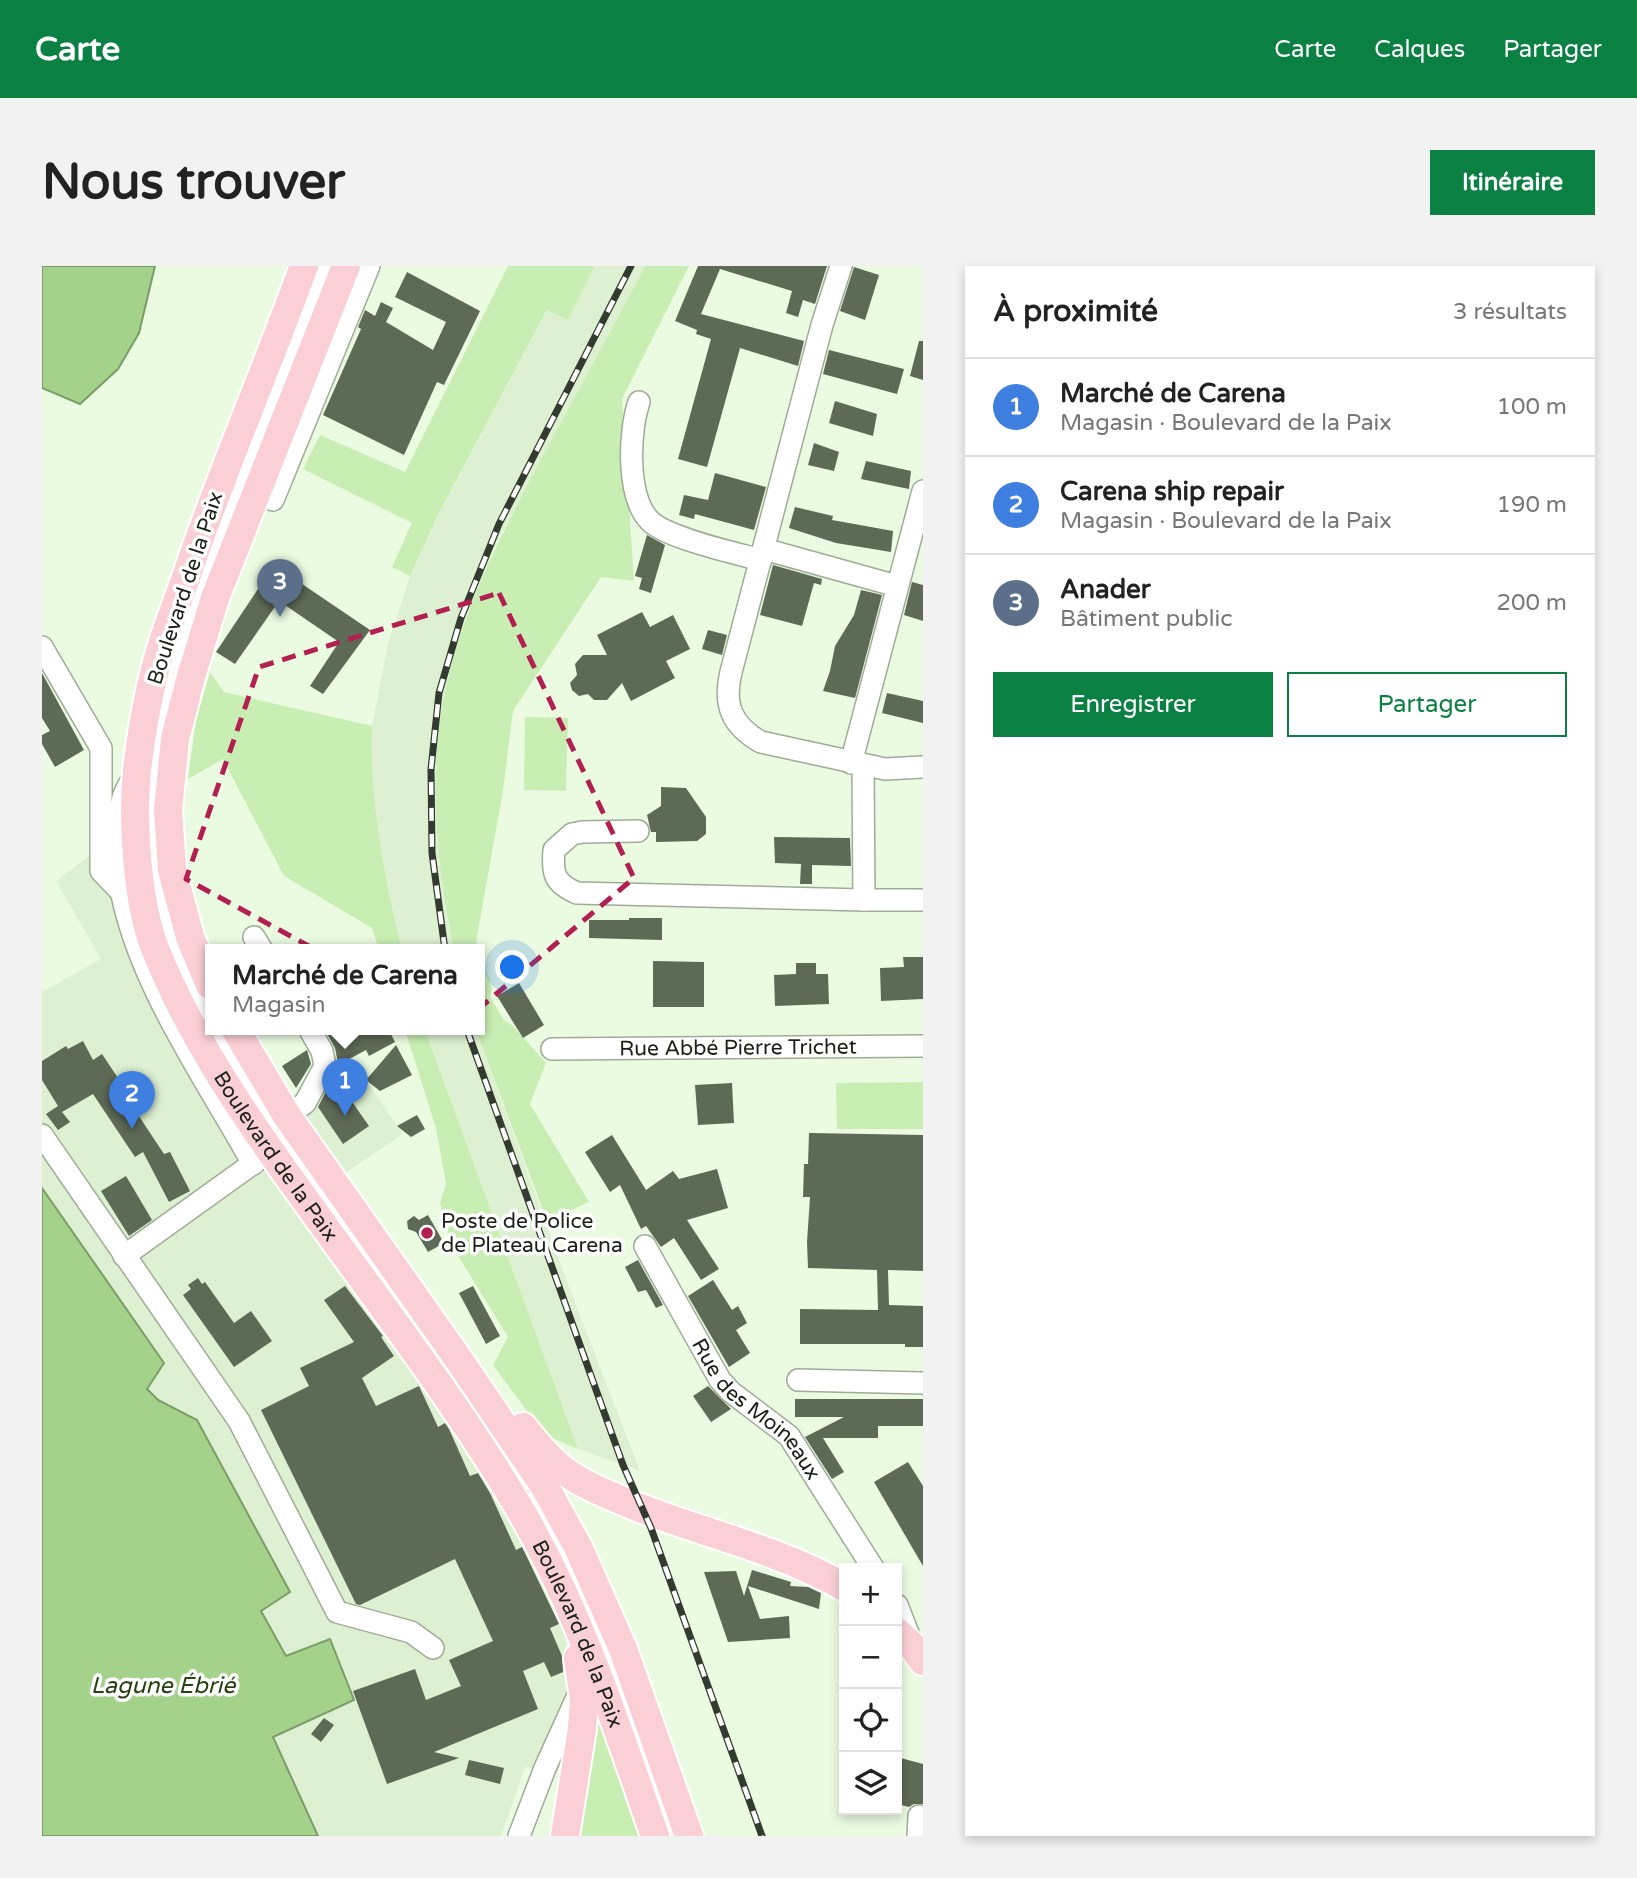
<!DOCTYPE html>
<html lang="fr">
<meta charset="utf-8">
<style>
:root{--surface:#fff;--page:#f2f2f2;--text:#222;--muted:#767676;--line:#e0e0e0;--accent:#0b8043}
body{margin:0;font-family:"Varela Round",sans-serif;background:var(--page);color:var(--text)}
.controls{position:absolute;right:21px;bottom:21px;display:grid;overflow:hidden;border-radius:0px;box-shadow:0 4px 10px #0003}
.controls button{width:63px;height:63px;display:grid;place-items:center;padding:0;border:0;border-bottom:2px solid var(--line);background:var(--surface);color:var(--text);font:35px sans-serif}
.you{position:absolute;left:471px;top:702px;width:24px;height:24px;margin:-18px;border:5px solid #fff;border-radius:50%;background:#1a73e8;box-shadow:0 0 0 10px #1a73e833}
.badge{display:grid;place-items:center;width:46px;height:46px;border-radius:50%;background:var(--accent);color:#fff;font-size:23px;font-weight:700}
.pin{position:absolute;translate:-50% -58px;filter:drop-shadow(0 2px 4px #0008)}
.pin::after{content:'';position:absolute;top:37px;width:24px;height:21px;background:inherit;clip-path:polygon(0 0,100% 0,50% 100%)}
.popup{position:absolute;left:163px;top:678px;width:280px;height:91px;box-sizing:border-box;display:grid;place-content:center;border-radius:0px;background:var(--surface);filter:drop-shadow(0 2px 5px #0005);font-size:23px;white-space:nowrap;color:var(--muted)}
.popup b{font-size:26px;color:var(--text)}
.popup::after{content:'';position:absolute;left:50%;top:100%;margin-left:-14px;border:14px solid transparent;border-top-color:var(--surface)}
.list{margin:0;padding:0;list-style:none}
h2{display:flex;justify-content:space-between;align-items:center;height:91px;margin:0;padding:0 28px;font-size:30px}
h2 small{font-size:23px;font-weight:400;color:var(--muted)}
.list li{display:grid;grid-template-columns:46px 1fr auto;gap:21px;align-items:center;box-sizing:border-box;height:98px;padding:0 28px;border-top:2px solid var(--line)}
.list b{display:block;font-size:26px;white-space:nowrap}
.list p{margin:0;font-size:23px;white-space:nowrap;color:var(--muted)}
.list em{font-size:23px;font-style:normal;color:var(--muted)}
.actions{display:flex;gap:14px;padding:21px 28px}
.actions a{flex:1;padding:16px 0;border:2px solid var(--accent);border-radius:0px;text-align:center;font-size:24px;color:var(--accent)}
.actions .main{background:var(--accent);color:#fff}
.icon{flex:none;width:38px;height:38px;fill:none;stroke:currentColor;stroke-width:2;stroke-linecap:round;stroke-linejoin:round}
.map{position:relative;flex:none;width:881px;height:1570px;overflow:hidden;border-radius:0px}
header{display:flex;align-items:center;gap:42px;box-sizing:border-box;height:98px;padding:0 35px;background:var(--accent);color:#fff}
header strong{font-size:33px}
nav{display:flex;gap:38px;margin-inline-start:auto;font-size:24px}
.intro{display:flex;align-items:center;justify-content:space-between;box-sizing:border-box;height:168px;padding:0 42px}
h1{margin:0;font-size:49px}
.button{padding:18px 32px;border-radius:0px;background:var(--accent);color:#fff;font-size:24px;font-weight:700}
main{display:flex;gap:42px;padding:0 42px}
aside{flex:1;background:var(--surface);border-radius:0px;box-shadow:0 4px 10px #0003}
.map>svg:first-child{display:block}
</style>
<header>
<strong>Carte</strong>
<nav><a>Carte</a><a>Calques</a><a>Partager</a></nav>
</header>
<div class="intro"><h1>Nous trouver</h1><a class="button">Itinéraire</a></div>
<main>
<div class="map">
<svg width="881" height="1570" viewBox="0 0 881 1570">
<rect width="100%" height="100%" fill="#ebfbe2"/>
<path fill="#ddf1d2" d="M553 0H603L455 276 419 367 402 432 395 500 397 574 404 647 412 684H360L337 576 328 495 330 460 346 378 368 310 397 248 506 43 526 53Z
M48 589H84L87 617 487 1278 522 1356 529 1416 494 1503 483 1501 459 1570H276L230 1471 312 1434 255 1393 245 1391 219 1345 247 1326 155 1154 116 1134 104 1123 122 1097 0 922V726L59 693 14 615Z
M383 764H434L527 1021 598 1205 536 1183Z
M312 797 361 868 299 910 250 839Z"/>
<path fill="#c9eeb4" d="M466 0H553L526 54 505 44 397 247 368 310 350 301 370 257 261 203 278 169 363 206Z
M603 0H647L580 133 592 315 559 311 471 445 461 525 434 676 436 684H412C395 605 386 510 402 431 420 342 463 261 505 182 538 121 571 61 603 0Z
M168 406 182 426 330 460C327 536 343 610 360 684H337L330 662 242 610 181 493 146 513 154 454Z
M483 451 526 452 524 525 482 524Z
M438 688 450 721 448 731 462 754 471 760 504 797 488 838 547 936 505 955 434 764H438Z
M363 764H383L536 1183 503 1169 451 1099 466 1071 410 980 398 937 404 918 394 862Z
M881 816V863H795L794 817Z
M553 1433 604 1570H534Z"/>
<path fill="#a5d28a" stroke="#7b9d68" stroke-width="2" d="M0 0H113L97 67 76 103 38 138 0 122Z
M0 922 122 1097 105 1123 116 1134 155 1154 248 1326 219 1345 244 1390 288 1373 312 1434 231 1471 276 1570H0Z"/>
<path fill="#5d6a56" d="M656 0H785L773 38 761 34 756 51 744 47 750 25 678 3 659 48 762 75 756 100 698 82 665 201 636 193 669 73 654 68 655 64 633 55Z
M812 1 837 9 823 54 798 45Z
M365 6 438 45 402 119 395 116 362 189 281 149 319 63 316 61 323 44 333 50 339 36 351 42 344 56 391 84 404 56 353 31Z
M877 75H881V114L868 110Z
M787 84 862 103 855 128 781 108Z
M793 135 835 148 831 170 787 157Z
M772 177 797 186 792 205 766 199Z
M824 195 869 205 867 223 819 213Z
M673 207 724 221 712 264 653 248 652 253 637 249 642 229 666 234Z
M753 241 791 250 790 254 851 265 849 286 794 277 747 262Z
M605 269 623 279 609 327 597 323 600 312 593 310Z
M232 299 328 364 281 428 268 420 297 376 237 335 193 398 174 386Z
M731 299 780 313 779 319 772 317 760 360 718 349Z
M870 316 881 319V355L862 349Z
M819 324 840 329 813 432 781 425 788 405 793 380 812 349Z
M600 346 608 361 631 349 648 383 624 395 633 412 589 435 580 417 565 434H552L546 428 537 430 530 424 528 417 535 409 533 398 541 389H565L555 369Z
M666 364 685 369 680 389 660 383Z
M0 407 42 484 13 501 0 478V469L8 465 0 452Z
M845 427 881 435V457L840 447Z
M619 521 644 522 664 551V568L655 575 614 576V566H609L605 549 619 540Z
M732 571 808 572 809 600 770 599V618H758L759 598 733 597Z
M587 652H620V674L547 672V654H587Z
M861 691H881V733L839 735 838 702 862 701Z
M611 695 662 696V741H611Z
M754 697H774V708H786L787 738 733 740 732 709 754 708Z
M477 717 502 759 481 772 455 730Z
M283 764H347L353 776 327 790 324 784 298 798 301 804 293 808 296 797 293 782Z
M41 775 51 794 60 788 76 812 73 814 122 888 128 886 148 925 127 936 101 886 93 891 51 828 20 846 28 856 16 864 4 848 16 840 0 814V795L24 780 26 783Z
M354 779 370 809 338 825 324 814Z
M265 784 269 798 254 822 240 800Z
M292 810 327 860 301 878 276 841Z
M690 817 692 857 656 859 653 819Z
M375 849 383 863 369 871 355 860Z
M767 867 881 869V1005L846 1004 847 1039 881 1040V1081H863V1078H758V1043L836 1044 835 1004 766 1002 765 976 768 931H761L762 898H766Z
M570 869 604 924 631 905 637 913 675 903 686 942 645 954 677 1003 659 1014 632 972 619 981 604 960 599 963 578 919 568 926 543 886Z
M84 910 110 954 87 970 59 925Z
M386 949 402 977 386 986 374 966 366 963 365 955 372 950 377 954Z
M596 994 621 1039 614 1042 604 1024 596 1026 583 1001Z
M156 1012 160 1018 163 1016 192 1057 209 1045 230 1075 192 1101 141 1029 149 1023 146 1019Z
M671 1014 690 1044 696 1040 705 1057 694 1064 708 1087 687 1101 646 1030Z
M303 1020 341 1070 339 1071 352 1090 320 1112 334 1140 377 1120 396 1161 403 1157 407 1163 428 1210 436 1207 448 1227 474 1284 480 1281 483 1287 517 1358 508 1362 520 1390 521 1406 509 1411 502 1396 481 1405 496 1443 392 1486 417 1492 345 1518 311 1425 373 1403 384 1434 419 1420 407 1394 451 1375 413 1293 318 1339 314 1338 219 1144 267 1120 258 1102 312 1076 282 1034Z
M431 1020 458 1070 444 1078 417 1027Z
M666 1120 689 1143 669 1156 651 1130Z
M753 1133H881V1160H836V1172H781L802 1206 790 1213 763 1171 802 1151H753Z
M866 1196 881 1220V1300L832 1216Z
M710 1304 749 1316 748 1320 766 1321 779 1327 777 1343 706 1320 718 1353 747 1350 748 1372 686 1376 662 1306 694 1305 702 1330Z
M282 1452 292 1459 279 1476 269 1468Z
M855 1491 881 1498V1538H872L867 1541 855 1538Z
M427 1494 462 1502 458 1518 423 1509Z"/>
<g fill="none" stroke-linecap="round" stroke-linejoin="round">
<g stroke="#9eac96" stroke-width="24">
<g id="minor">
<path d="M799 0 780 59 689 406C681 439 690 460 719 476L843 503 881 501"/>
<path d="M597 136C587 165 584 231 608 255 625 272 693 287 719 294"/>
<path d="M231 234 327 0"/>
<path d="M722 283 855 320"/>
<path d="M0 381 59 482V605L81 628"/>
<path d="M809 497 881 225"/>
<path d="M821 500 822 634"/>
<path d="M90 514C77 533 79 543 78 565 77 582 75 601 78 618 94 715 164 813 211 898"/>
<path d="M596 565 540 566 530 568 512 584C510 608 512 617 535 627L822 634H881"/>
<path d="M212 671 220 684"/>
<path d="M168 762 154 738 129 680 118 634 108 574 111 511 124 432 145 355 280 0"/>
<path d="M170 764 213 835 361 1046"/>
<path id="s1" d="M510 783 881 780"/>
<path d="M245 850 263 837 283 800 280 785 268 764"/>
<path d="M0 869 197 1155 295 1346 369 1366 391 1382"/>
<path id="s2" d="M603 980 678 1114 689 1126 747 1170 831 1302"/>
<path d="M82 990 220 891"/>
<path d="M756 1114 881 1117"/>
<path d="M488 1236 523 1292 563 1387 621 1535"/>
<path d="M855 1339 871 1380"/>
<path d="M477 1570 503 1502 538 1425"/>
<path d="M876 1570 877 1550"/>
</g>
</g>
<g stroke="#fff" stroke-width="32">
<g id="major">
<path id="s3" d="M262 0C227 96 187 190 153 285 143 316 131 345 121 376 108 417 100 462 95 504 90 554 95 639 114 685 150 774 206 855 262 932 334 1033 412 1133 476 1240 537 1343 574 1458 613 1570"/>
<path d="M168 719 148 671 130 604 126 544 133 473 148 414 173 332 304 0"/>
<path d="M194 764 245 850 417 1094 503 1221 536 1281 581 1383 647 1570"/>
<path d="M481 1161C493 1176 505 1192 521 1204 541 1219 564 1228 588 1238 658 1267 735 1282 802 1321"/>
<path d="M855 1366 871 1381 881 1395"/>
<path d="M523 1570 540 1463 542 1433 536 1392"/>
</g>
</g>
<use href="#minor" stroke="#fff" stroke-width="21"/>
<use href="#major" stroke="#fbcfd6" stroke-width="28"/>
<g stroke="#333a2f" stroke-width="7">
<path id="rail" d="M403 684 390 587 389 503 397 427 419 352 457 258 589 0
M425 764 581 1199 609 1262 720 1570"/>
</g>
<use href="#rail" stroke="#fff" stroke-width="4.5" stroke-dasharray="13" stroke-linecap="butt"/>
</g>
<path fill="none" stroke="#b12050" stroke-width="5" stroke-dasharray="14 9" stroke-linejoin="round" d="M457 327 592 612 415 761 144 613 217 401Z"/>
<circle fill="#b12050" stroke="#fff" stroke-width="2.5" cx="385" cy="967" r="7"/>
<g text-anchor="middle" stroke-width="7" stroke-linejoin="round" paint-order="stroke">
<g font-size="21" fill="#1a2017" stroke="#fff">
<text transform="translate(143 322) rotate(-72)" y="7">Boulevard de la Paix</text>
<text dy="7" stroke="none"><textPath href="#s1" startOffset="186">Rue Abbé Pierre Trichet</textPath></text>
<text dy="7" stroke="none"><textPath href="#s3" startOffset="954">Boulevard de la Paix</textPath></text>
<text dy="7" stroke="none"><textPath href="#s2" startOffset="200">Rue des Moineaux</textPath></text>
<text dy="7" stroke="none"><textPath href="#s3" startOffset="1521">Boulevard de la Paix</textPath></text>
</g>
<g font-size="21" fill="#1a2017" stroke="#fff" text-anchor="start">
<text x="399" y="962">Poste de Police<tspan x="399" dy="24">de Plateau Carena</tspan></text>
</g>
<g font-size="23" font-style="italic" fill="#254110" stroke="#fff">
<text x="121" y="1427">Lagune Ébrié</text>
</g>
</g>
</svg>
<div class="controls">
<button>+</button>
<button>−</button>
<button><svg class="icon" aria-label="locate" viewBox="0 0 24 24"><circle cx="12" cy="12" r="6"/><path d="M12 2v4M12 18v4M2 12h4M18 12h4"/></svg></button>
<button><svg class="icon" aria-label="layers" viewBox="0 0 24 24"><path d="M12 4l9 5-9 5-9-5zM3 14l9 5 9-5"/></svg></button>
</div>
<div class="you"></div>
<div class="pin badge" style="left:303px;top:850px;background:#3f7fe0">1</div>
<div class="popup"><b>Marché de Carena</b>Magasin</div>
<div class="pin badge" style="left:90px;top:863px;background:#3f7fe0">2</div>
<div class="pin badge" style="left:238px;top:351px;background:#5c6f8a">3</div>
</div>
<aside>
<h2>À proximité<small>3 résultats</small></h2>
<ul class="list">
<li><span class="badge" style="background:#3f7fe0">1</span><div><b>Marché de Carena</b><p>Magasin · Boulevard de la Paix</p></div><em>100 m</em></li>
<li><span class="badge" style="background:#3f7fe0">2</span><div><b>Carena ship repair</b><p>Magasin · Boulevard de la Paix</p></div><em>190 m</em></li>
<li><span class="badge" style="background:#5c6f8a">3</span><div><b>Anader</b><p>Bâtiment public</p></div><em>200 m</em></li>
</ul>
<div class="actions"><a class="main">Enregistrer</a><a>Partager</a></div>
</aside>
</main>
